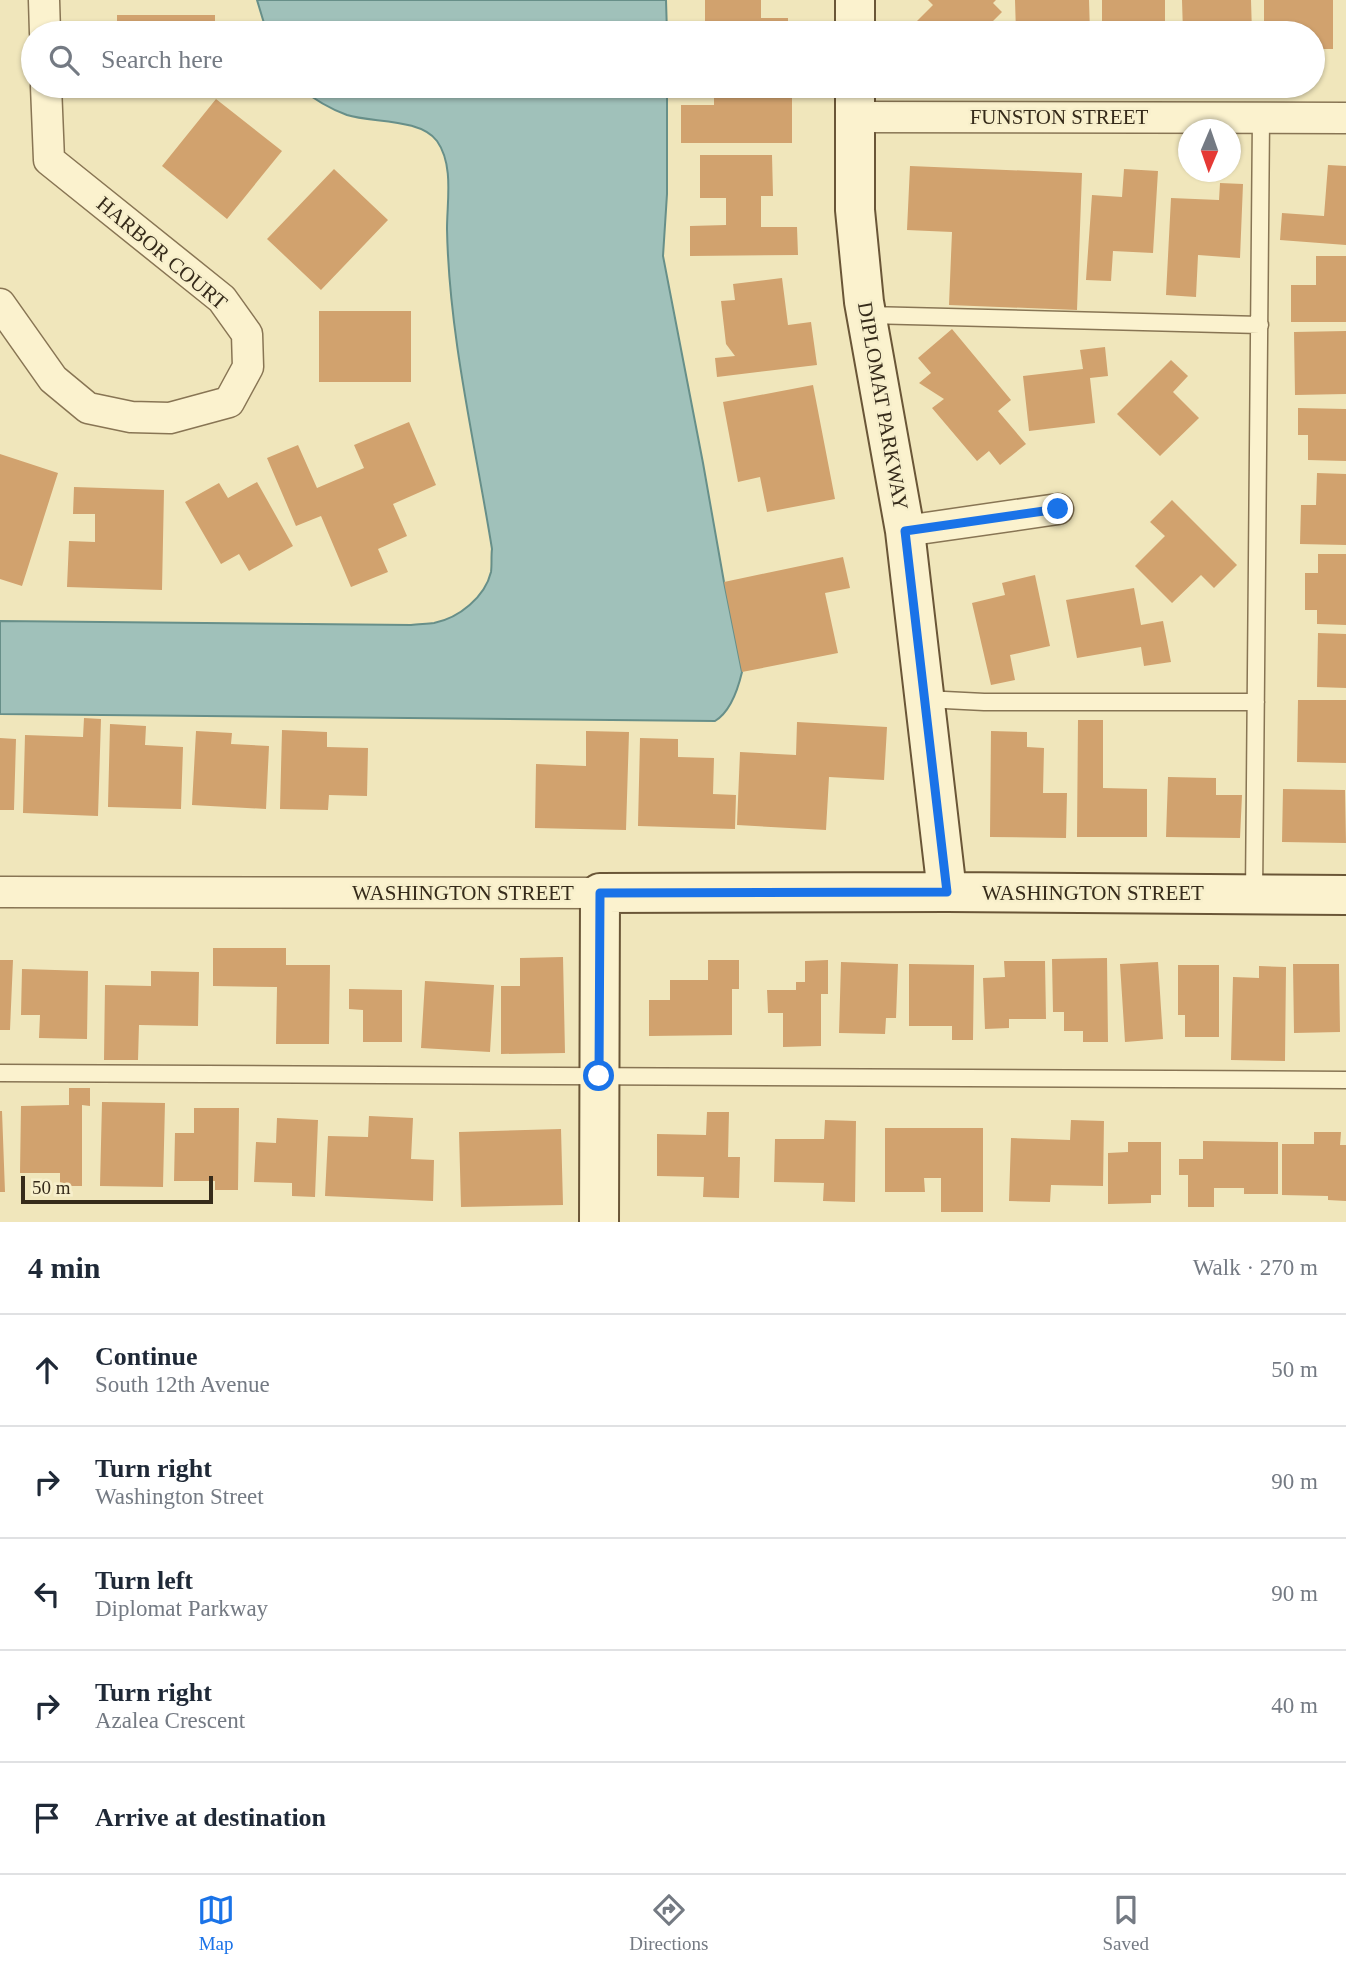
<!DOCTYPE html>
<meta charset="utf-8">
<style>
:root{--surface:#fff;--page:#f6f6f7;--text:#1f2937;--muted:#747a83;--line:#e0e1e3;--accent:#1a73e8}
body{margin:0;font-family:Georgia,serif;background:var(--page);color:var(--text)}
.compass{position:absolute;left:1178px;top:119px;width:63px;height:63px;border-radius:50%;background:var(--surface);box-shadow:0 2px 5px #0004;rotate:182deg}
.scale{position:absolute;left:21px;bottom:18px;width:192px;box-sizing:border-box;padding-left:7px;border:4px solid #362b1a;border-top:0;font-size:19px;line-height:24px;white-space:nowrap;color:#362b1a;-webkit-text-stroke:5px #f7efcb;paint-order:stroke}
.stop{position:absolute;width:21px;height:21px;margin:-16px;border:5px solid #1a73e8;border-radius:50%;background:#fff}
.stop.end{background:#1a73e8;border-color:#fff;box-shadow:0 2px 7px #0008}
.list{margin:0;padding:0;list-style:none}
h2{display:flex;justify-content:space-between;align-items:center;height:91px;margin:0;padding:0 28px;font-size:30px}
h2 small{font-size:23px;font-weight:400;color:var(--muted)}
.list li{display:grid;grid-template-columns:46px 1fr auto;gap:21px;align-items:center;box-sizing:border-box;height:112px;padding:0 28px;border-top:2px solid var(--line)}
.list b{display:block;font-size:26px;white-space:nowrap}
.list p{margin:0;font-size:23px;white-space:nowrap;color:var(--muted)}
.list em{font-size:23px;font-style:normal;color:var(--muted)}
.icon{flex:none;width:38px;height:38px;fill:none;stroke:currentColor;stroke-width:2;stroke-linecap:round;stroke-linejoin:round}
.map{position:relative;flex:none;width:1346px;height:1222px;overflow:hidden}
.search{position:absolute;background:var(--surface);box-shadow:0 2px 5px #0004;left:21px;right:21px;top:21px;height:77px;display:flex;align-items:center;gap:18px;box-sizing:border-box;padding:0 24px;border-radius:38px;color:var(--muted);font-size:26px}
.sheet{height:651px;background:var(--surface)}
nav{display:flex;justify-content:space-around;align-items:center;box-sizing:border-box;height:98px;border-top:2px solid var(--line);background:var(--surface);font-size:19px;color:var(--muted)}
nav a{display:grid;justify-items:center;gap:4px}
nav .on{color:var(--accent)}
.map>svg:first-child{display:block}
</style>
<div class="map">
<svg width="1346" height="1222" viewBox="0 0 1346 1222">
<rect width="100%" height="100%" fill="#f0e6bb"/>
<path fill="#a0c1ba" stroke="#678f89" stroke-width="2" d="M257 0H666L667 33H267Z
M297 86H667V194L663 256 703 463 724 582 742 672C738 689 730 712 715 721L0 714V621L411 625C419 624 427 624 434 623 459 618 485 597 491 572 492 565 491 556 492 549 475 443 449 336 447 229 447 201 454 165 437 141 420 118 372 123 347 115 330 109 311 97 297 86Z"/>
<path fill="#d1a26e" d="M705 0H761V18H788V33H705Z
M928 0H996L993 3 1002 12 991 23 1000 33H925L915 23 933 5Z
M1015 0H1089L1090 33H1016Z
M1102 0H1165V33H1102Z
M1182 0H1251L1252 33H1183Z
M1264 0H1333V49H1313V33H1264Z
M117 15H215V33H117Z
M117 86H197V93H117Z
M714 86H792V143H681V105H714Z
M216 99 282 151 227 219 162 166Z
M700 155H772L773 196H761V227H797L798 255 690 256V226L726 225V198H700Z
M1328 165 1346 166V245L1280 240 1282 213 1324 216Z
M910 166 1082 173 1077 310 949 305 952 232 907 230Z
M334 169 388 220 321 290 267 239Z
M1124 169 1158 171 1153 253 1113 251 1111 281 1086 280 1092 195 1122 197Z
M1220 183 1243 184 1240 258 1198 255 1196 297 1166 295 1171 198 1219 200Z
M1316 256H1346V322H1291V285H1316Z
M782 278 788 325 811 322 817 365 717 377 715 358 735 356 726 344 721 301 735 300 733 284Z
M319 311H411V382H319Z
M952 329 1011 400 998 411 1026 444 1000 465 989 451 977 461 932 408 944 399 919 383 931 373 918 358Z
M1346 331V394L1295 395 1294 332Z
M1105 347 1108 376 1090 378 1095 423 1029 431 1023 376 1083 369 1080 350Z
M1171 360 1188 376 1173 392 1199 418 1160 456 1117 414Z
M813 385 835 499 767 512 760 477 738 482 723 402Z
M1298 408 1346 409V461L1308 460V435H1298Z
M409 422 436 485 393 504 407 536 378 549 388 572 351 587 321 516 296 526 267 458 298 445 317 488 364 468 354 445Z
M0 454 58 473 22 586 0 579Z
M1317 473 1346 474V545L1300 544 1301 505H1316Z
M257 482 293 546 249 571 239 554 221 564 185 502 219 483 228 498Z
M74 487 164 490 162 590 67 587 69 541 95 542V514H73Z
M1172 500 1237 565 1214 588 1201 575 1172 603 1135 566 1165 536 1150 522Z
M1318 554H1346V625L1317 624V610H1305V573H1318Z
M843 557 850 588 825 593 838 653 742 672 724 582Z
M1035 575 1050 646 1010 655 1015 680 991 685 972 603 1005 595 1002 583Z
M1134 588 1141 625 1163 621 1171 662 1144 666 1141 647 1077 658 1066 600Z
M1318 633 1346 634V688L1317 687Z
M1298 700H1346V763L1297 762Z
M84 718 101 719 98 816 23 813 25 735 83 737Z
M1078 720H1103V788L1147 789V837H1077Z
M797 722 887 727 884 780 829 777 826 830 737 825 740 752 796 755Z
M110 724 146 726 145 745 183 747 181 809 108 807Z
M282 730 327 732V747L368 748 367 796 329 795 328 810 280 809Z
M196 731 232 733 231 744 269 746 266 809 192 805Z
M586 731 629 732 626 830 535 828 536 764 586 766Z
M991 731 1027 732V747L1044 748 1043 793H1067L1066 838 990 837Z
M0 738 16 739 14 810H0Z
M640 738 678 739V757L714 758 713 794 736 795 735 829 638 826Z
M1168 777 1216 778V795H1242L1240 838 1166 837Z
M1283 789 1345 790 1346 843 1282 842Z
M213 948H286V965H330L329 1044H276L277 987 213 986Z
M563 957 565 1053 501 1054V986H520V958Z
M1107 958 1108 1042H1083V1031H1064V1012H1053L1052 959Z
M0 960H13L10 1030H0Z
M708 960H739V989H732V1035L649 1036V1000H670V980H708Z
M828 960V994H821V1046L783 1047V1013H768L767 990H796V982H805V961Z
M1004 961H1045L1046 1019H1009V1028L985 1029 983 978 1005 977Z
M841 962 898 964 896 1018H886L885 1034 839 1033Z
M1158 962 1163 1039 1125 1042 1120 964Z
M909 964 974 965 973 1040H952V1026H909Z
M1293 964H1339L1340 1032 1294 1033Z
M1178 965H1219V1037H1185V1015H1178Z
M1259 966 1286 967 1285 1061 1231 1060 1233 977 1259 978Z
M22 969 88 971 87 1039 39 1038 40 1015H21Z
M151 971 199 972 198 1026 139 1025 138 1060H104L105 985 151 986Z
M425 981 494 985 490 1052 421 1048Z
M349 989 402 990V1042H363V1010L349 1009Z
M69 1088H90V1106L82 1105V1186H60V1173H20L21 1106 69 1105Z
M102 1102 165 1103 163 1187 100 1186Z
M194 1108H239L238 1190H215V1181H174L175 1133H194Z
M0 1111H2L5 1192H0Z
M707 1112H729L728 1157H740L739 1198 703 1197 704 1177 657 1176V1134L706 1135Z
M369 1116 413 1118 411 1159 434 1160 433 1201 325 1196 328 1136 368 1137Z
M277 1118 318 1120 315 1197 292 1196V1183L254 1182 256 1142 276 1143Z
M825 1120 856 1121 855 1202 823 1201 824 1183 774 1182 775 1139H824Z
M1071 1120 1104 1121 1103 1186 1051 1185 1050 1202 1009 1201 1011 1138 1070 1140Z
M885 1128H983V1212H941V1178H924L925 1192H885Z
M561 1129 563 1205 461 1207 459 1132Z
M1314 1132H1341L1340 1145H1346V1201L1328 1200V1196L1282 1195V1144H1314Z
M1203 1141 1278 1142V1194H1244V1188H1214V1207H1188V1175H1179V1159H1203Z
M1128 1142H1161V1195H1151V1203L1108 1204V1153L1128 1152Z"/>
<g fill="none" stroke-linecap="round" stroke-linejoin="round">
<g stroke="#887554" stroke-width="19">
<path id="lane" d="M867 315 1260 325
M925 699 984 702H1256
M1254 895 1261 118
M0 1073 1346 1080"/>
</g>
<g stroke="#887554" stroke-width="33">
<path id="street" d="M44 0 45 33
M855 117 1346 118
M0 304 53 379 88 408 131 417 170 418 229 402 248 367 247 334 222 299 49 160 46 86
M905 531 1058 509
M0 892 600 893"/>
</g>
<g stroke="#6a5637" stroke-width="42">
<path id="secondary" d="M855 0V33
M855 86V210L864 302 905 531 947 892
M599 1222 600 893 947 892 1346 895"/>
</g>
<use href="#lane" stroke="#fbf2ce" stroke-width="16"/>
<use href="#street" stroke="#fbf2ce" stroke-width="30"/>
<use href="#secondary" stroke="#fbf2ce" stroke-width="38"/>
</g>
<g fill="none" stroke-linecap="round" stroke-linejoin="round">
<path stroke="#1a73e8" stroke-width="9" d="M599 1076 600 893 947 892 905 531 1058 509"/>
</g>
<g text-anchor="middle" stroke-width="5" stroke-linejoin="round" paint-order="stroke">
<g font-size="21" fill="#362b1a" stroke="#f7efcb">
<text x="1059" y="124">FUNSTON STREET</text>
<text transform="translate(162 253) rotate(40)" y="7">HARBOR COURT</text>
<text transform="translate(883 406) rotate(80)" y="7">DIPLOMAT PARKWAY</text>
<text x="463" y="900">WASHINGTON STREET</text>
<text x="1093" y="900">WASHINGTON STREET</text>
</g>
</g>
</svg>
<svg class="compass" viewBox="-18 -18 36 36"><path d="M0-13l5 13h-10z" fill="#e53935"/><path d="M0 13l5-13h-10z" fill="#747a83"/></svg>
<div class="scale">50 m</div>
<div class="stop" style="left:599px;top:1076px"></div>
<div class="stop end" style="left:1058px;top:509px"></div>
<div class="search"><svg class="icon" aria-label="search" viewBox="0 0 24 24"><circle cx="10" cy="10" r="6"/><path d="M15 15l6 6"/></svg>Search here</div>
</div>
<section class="sheet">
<h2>4 min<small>Walk · 270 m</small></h2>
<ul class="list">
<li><svg class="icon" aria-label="ahead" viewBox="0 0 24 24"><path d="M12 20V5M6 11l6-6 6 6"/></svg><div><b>Continue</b><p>South 12th Avenue</p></div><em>50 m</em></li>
<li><svg class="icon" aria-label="right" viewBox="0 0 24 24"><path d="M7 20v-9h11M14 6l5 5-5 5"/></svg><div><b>Turn right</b><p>Washington Street</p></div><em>90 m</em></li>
<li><svg class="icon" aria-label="left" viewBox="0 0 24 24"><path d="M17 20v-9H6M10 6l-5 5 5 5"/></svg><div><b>Turn left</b><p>Diplomat Parkway</p></div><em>90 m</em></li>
<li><svg class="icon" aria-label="right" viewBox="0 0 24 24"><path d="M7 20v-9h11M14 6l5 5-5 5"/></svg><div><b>Turn right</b><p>Azalea Crescent</p></div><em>40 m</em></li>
<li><svg class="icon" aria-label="arrive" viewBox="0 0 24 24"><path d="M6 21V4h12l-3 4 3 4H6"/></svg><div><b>Arrive at destination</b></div></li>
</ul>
</section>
<nav>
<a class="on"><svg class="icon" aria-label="map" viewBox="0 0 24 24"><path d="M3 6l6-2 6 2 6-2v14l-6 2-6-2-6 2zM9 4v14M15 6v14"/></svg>Map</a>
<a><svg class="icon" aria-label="directions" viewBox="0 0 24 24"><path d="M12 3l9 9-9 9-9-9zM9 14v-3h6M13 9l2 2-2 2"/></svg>Directions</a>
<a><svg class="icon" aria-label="saved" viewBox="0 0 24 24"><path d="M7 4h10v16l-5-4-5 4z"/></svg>Saved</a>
</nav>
